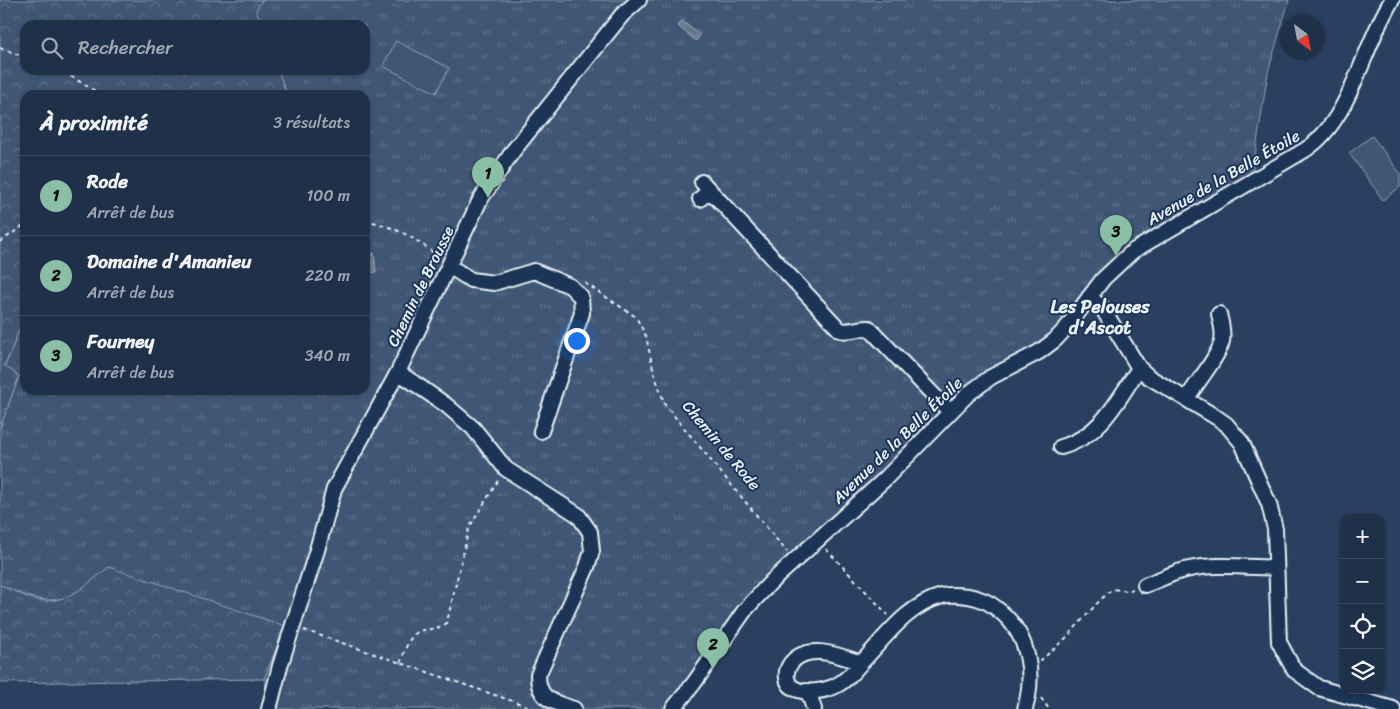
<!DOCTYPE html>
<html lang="fr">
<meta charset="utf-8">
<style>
:root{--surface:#1f3049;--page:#2c3c53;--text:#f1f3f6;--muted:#a1a9b4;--line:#3c4b61;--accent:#8abfa5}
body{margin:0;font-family:Sriracha,sans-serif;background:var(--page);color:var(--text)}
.controls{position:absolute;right:15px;bottom:15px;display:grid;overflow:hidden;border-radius:10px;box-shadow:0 1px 4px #0004}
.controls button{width:45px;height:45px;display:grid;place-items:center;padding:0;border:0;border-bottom:1px solid var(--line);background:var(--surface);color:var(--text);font:25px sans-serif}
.compass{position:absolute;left:1280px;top:15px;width:45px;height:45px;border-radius:50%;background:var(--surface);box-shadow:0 1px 4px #0004;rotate:148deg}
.you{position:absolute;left:576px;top:340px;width:18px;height:18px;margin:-12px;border:4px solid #fff;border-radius:50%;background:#1a73e8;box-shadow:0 0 0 8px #1a73e833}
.badge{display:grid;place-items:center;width:32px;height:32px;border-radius:50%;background:var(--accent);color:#111;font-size:16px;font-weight:700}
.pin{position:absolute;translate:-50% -41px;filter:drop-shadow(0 1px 2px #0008)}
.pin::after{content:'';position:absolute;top:26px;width:18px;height:15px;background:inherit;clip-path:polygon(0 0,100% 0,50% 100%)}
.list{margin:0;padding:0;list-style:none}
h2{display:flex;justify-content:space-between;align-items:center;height:65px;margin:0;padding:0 20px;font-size:21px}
h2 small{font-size:16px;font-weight:400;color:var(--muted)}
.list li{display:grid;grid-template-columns:32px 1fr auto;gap:15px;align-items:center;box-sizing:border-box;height:80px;padding:0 20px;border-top:1px solid var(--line)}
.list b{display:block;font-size:19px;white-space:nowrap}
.list p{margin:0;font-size:16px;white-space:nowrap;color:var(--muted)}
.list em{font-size:16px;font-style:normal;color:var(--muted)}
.icon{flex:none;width:28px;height:28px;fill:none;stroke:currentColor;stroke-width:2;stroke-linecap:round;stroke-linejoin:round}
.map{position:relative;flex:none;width:1400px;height:709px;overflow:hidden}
.search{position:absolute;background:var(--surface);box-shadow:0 1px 4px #0004;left:20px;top:20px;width:350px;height:55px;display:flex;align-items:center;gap:12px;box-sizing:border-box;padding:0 18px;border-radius:15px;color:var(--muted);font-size:19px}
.panel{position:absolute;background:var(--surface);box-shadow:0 1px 4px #0004;left:20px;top:90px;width:350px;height:305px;border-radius:15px}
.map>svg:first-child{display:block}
</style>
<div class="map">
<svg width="1400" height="709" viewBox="0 0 1400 709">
<defs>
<pattern id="grass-tufts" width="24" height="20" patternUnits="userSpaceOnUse" patternTransform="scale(1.25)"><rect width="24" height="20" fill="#415774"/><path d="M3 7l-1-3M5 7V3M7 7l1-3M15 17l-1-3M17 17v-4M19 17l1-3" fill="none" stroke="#5c7089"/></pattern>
<pattern id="forest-crowns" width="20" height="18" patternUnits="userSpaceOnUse" patternTransform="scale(1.25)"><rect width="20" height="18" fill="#415774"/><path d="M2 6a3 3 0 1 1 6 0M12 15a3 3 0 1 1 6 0" fill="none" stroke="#5c7089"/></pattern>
<pattern id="water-waves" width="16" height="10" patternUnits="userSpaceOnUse" patternTransform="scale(1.25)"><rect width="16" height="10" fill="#6b7c95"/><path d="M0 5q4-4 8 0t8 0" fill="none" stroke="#5a6573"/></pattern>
</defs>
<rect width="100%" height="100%" fill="#294061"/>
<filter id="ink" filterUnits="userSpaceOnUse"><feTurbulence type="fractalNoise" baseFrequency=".02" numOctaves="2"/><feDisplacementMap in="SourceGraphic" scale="10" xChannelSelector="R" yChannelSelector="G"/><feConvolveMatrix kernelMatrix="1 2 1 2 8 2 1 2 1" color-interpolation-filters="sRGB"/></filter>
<g filter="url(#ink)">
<path fill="url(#grass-tufts)" stroke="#94a4b6" d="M262 0H1289L1268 72 1251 181 1148 240 1067 327 991 377 771 582 673 709H271L264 679 285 626 70 596C42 606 25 595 0 585V428L19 376 5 366 25 315V390H365V95H287L278 70H365V25H262L256 10Z"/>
<path fill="url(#forest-crowns)" stroke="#94a4b6" d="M0 0H262L256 10 262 25H25V70H278L287 95H25V315L5 366 19 376 0 428Z
M109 567 285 626 264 679 0 683V585C12 589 24 597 37 600 66 606 88 583 109 567Z"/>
<path fill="#415774" stroke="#94a4b6" d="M396 41 449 68 436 93 383 66Z
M1372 136 1400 173V187L1383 200 1349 153Z"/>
<path fill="url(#water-waves)" stroke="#9dabbd" d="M682 21 700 35 696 41 678 26Z
M374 253 376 272 367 273 365 254Z"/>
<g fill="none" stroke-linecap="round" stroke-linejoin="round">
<g stroke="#e8f1f8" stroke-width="18">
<path id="minor" d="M702 182 840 330C850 333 859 327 869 328L950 412
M700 199 710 190
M449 266 471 280 494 283 534 271 570 286 581 297 582 313 541 431
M1089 297 1101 306 1139 368 1149 377 1216 417 1226 424 1242 443 1269 504 1275 529 1279 642 1294 670 1319 688 1393 709
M398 372 446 405 473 428 506 469 578 515 590 532 592 551 587 567 538 675C538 700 553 702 574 709
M1187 398C1196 384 1219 356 1222 341 1224 332 1221 323 1219 314
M1061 447C1101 436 1118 400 1139 368
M1145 585C1156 581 1167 576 1178 572 1208 562 1244 567 1276 568
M861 663C840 656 808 642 791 663 788 667 786 673 787 678 790 697 820 692 833 687 845 682 853 672 861 663 886 637 906 606 942 596 949 594 960 595 968 596 982 598 991 603 1001 612 1029 636 1035 674 1025 709
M808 691 814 709
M269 709 280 666 317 550 334 489 398 372 480 200 513 151 622 15 639 0
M673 709 694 683 745 610 771 582 885 479 968 394 991 377 1039 352 1055 340 1067 327 1103 279 1133 251 1305 150C1351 121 1363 45 1392 0"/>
</g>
<path stroke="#e8f1f8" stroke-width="2" stroke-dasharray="4 4" stroke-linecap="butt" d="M0 48 25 57
M56 70 72 77 102 95
M365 220C398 228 414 237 440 258
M0 242 23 226H25
M585 283 636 317 646 336 654 373 665 405 787 552
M826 549 888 615
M304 630 536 709
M1040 661 1066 638 1101 599 1113 589 1128 591 1133 589
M400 663C404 654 406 644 412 637 421 624 439 634 447 622L469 528 499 479
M1041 698 1049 709"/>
<use href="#minor" stroke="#1d3557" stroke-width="14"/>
</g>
</g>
<g text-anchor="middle" stroke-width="4" stroke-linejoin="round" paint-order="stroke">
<g font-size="16" fill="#e8f1f8" stroke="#1d3557">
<text transform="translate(1223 177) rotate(-30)" y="6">Avenue de la Belle Étoile</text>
<text transform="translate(420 286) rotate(-64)" y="6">Chemin de Brousse</text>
<text transform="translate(897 440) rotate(-44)" y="6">Avenue de la Belle Étoile</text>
<text transform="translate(722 445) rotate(50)" y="6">Chemin de Rode</text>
</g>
<g font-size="18" font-weight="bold" fill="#e8f1f8" stroke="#1d3557">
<text x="1100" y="313">Les Pelouses<tspan x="1100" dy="21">d'Ascot</tspan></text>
</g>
</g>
</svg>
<div class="controls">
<button>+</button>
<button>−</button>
<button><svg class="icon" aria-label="locate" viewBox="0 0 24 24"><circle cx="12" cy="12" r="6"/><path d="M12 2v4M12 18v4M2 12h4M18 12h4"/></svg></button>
<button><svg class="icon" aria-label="layers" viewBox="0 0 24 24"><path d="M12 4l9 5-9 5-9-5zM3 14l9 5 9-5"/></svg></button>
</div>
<svg class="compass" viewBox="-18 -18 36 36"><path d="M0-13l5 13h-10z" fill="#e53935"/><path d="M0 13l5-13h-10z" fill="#a1a9b4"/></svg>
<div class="you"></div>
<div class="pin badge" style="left:488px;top:198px">1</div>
<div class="pin badge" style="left:713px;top:669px">2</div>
<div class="pin badge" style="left:1116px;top:256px">3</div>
<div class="search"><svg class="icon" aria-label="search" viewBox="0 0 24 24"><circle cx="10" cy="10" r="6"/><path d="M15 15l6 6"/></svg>Rechercher</div>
<section class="panel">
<h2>À proximité<small>3 résultats</small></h2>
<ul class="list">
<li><span class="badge">1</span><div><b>Rode</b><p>Arrêt de bus</p></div><em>100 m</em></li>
<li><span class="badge">2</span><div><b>Domaine d'Amanieu</b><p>Arrêt de bus</p></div><em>220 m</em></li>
<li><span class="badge">3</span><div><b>Fourney</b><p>Arrêt de bus</p></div><em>340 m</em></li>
</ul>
</section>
</div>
